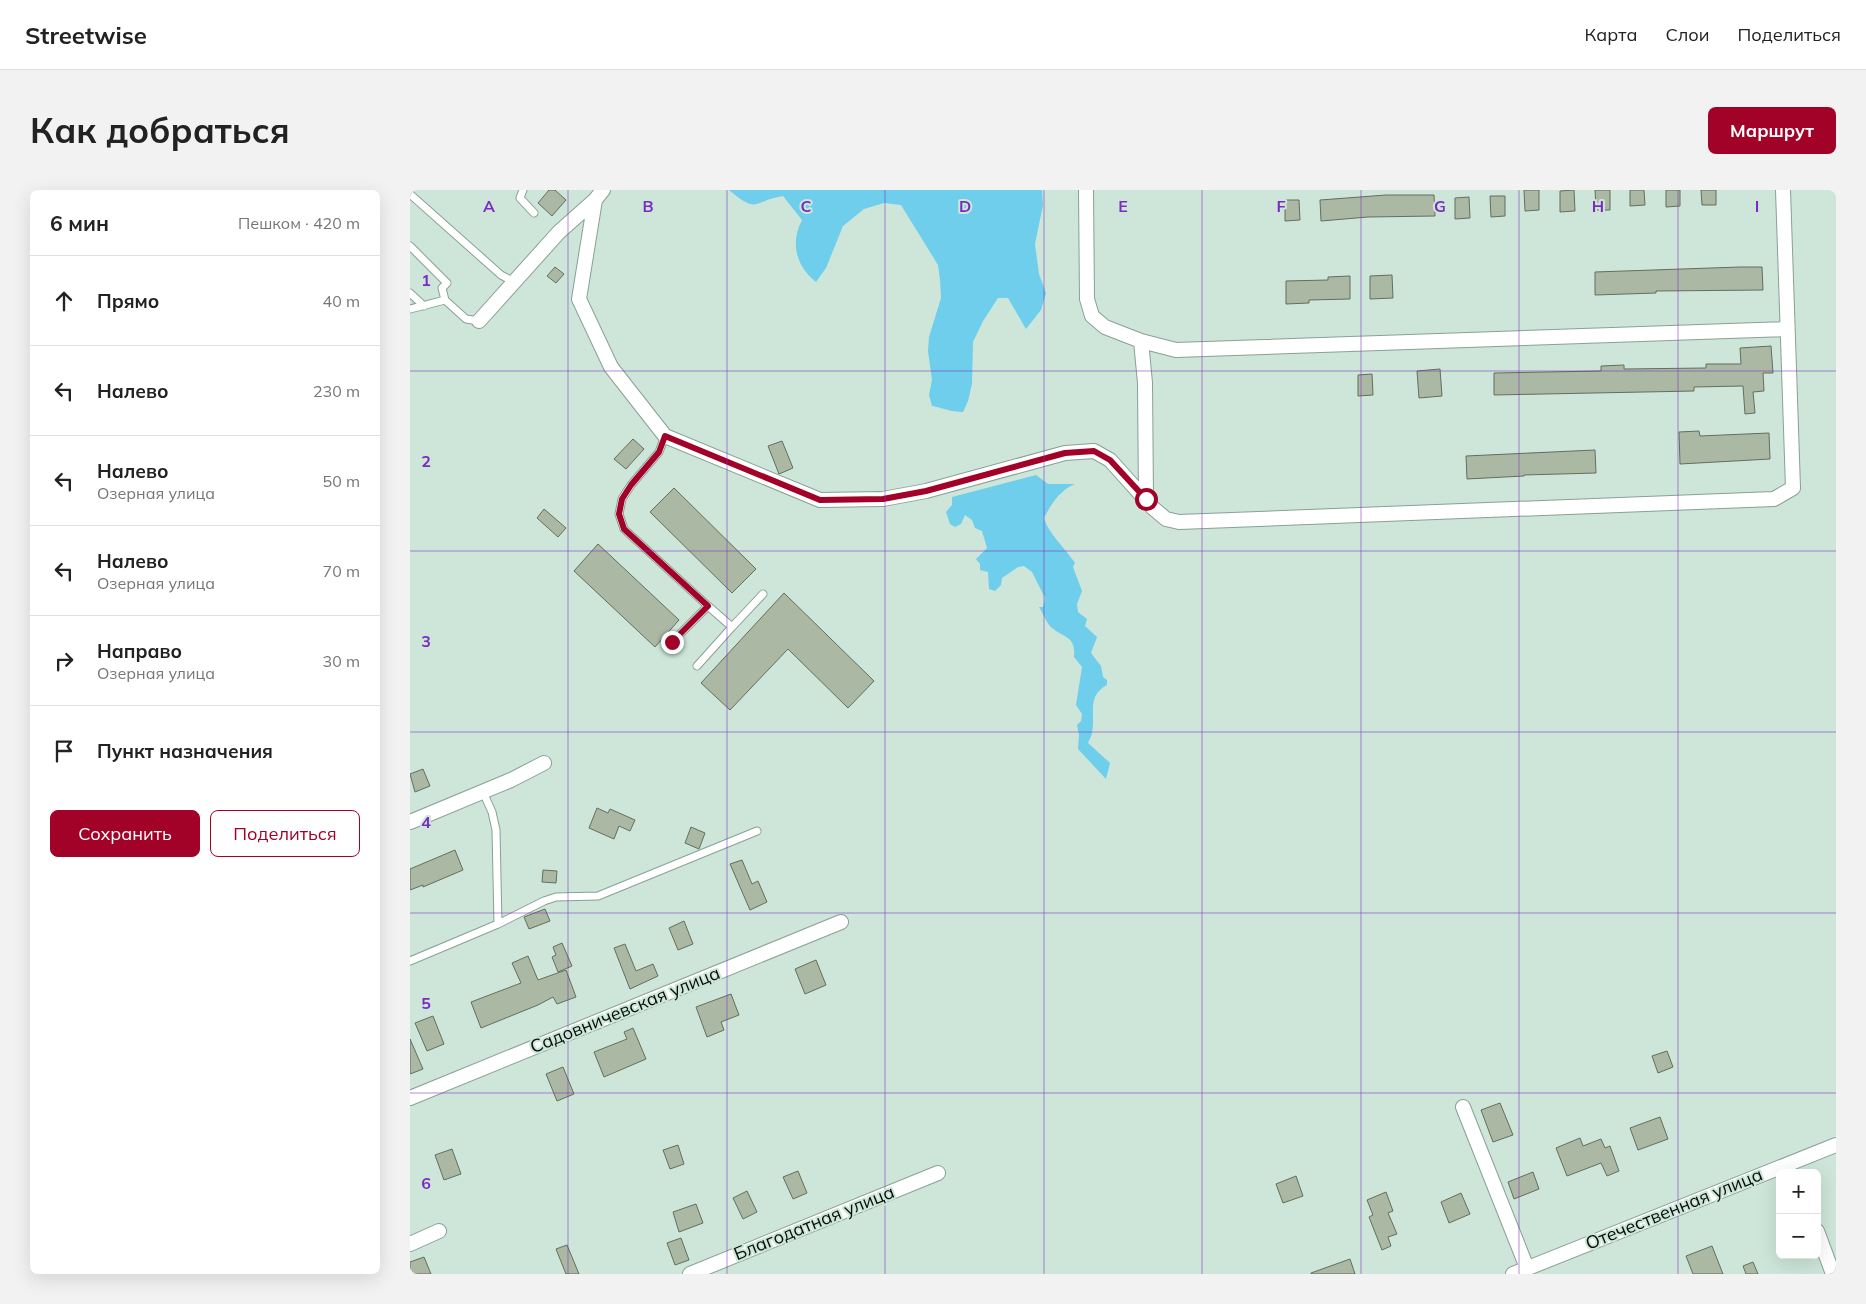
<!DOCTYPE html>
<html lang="ru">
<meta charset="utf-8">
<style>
:root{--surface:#fff;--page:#f2f2f2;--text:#222;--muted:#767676;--line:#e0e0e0;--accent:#a20227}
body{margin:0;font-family:Mulish,sans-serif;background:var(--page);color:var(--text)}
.controls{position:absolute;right:15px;bottom:15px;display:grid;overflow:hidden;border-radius:8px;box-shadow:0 5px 20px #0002}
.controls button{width:45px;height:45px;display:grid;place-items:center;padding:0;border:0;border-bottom:1px solid var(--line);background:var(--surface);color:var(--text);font:25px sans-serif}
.stop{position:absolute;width:15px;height:15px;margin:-11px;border:4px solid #a20227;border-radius:50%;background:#fff}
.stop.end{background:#a20227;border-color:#fff;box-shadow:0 1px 5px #0008}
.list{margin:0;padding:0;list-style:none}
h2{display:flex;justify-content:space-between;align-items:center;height:65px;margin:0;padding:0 20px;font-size:21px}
h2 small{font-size:16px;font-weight:400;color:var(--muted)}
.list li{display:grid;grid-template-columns:32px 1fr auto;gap:15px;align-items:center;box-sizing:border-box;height:90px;padding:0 20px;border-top:1px solid var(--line)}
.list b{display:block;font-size:19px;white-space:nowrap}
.list p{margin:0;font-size:16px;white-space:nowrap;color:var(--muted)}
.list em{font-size:16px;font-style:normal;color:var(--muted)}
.actions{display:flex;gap:10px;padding:15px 20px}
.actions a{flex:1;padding:11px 0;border:1px solid var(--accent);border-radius:8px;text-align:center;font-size:18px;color:var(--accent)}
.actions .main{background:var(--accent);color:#fff}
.icon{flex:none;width:28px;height:28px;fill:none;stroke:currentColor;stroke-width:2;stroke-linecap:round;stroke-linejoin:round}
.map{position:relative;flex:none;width:1426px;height:1084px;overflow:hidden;border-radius:8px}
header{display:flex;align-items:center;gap:30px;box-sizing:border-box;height:70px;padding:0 25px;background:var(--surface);border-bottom:1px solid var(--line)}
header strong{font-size:24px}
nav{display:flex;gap:28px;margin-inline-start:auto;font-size:18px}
.intro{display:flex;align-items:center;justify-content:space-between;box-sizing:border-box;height:120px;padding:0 30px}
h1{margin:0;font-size:35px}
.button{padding:12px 22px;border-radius:8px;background:var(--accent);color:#fff;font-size:18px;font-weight:700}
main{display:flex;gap:30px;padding:0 30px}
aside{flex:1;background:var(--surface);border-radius:8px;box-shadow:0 5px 20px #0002}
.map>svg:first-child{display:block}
</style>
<header>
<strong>Streetwise</strong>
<nav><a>Карта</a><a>Слои</a><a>Поделиться</a></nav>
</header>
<div class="intro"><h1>Как добраться</h1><a class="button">Маршрут</a></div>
<main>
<aside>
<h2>6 мин<small>Пешком · 420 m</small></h2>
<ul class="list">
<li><svg class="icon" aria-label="ahead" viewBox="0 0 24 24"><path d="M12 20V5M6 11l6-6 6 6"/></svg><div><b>Прямо</b></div><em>40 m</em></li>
<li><svg class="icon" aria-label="left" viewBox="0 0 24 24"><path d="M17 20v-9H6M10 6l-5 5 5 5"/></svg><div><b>Налево</b></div><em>230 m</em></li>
<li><svg class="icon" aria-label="left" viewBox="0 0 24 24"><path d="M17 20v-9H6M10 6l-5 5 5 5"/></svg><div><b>Налево</b><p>Озерная улица</p></div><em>50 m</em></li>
<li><svg class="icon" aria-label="left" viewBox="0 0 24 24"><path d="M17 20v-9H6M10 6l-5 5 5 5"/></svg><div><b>Налево</b><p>Озерная улица</p></div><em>70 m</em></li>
<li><svg class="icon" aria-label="right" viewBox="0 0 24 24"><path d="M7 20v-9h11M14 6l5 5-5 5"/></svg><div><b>Направо</b><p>Озерная улица</p></div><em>30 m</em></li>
<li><svg class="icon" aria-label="arrive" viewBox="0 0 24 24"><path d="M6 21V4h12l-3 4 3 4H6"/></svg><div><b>Пункт назначения</b></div></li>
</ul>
<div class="actions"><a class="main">Сохранить</a><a>Поделиться</a></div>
</aside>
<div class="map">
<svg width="1426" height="1084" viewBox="0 0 1426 1084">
<rect width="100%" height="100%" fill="#cde6d9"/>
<path fill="#6eceeb" d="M319 0H632L633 15 625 54 629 84 636 103 631 120 616 139 598 108H588L573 131 563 152 562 194 558 211 553 222C541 222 533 218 522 216L519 205 522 190 518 161 519 147 531 108 530 90 528 75 491 15 474 13 454 19 433 36 416 78 406 92C386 76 380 53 392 30L373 6C342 11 349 25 319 0Z
M626 285 638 294H665C650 300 641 314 634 328 638 343 656 359 665 373L663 377 672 401 667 414 668 422 677 429 675 436 687 447 681 463 691 476 693 487 697 490V495C676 506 686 524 682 542 682 546 679 550 678 553L700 573 696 589 668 559 669 545 667 535 671 531 672 524 666 515 672 477 664 467C666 446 654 448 642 438 636 433 633 423 629 417H633L635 408 622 382 614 376 608 377 592 388 591 395 585 401 579 399 578 382 570 380V374L566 369 577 358 572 341 565 338 562 330 555 325 551 334 545 337 540 334 536 322 542 315V307Z"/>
<path fill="#abb8a4" stroke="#626f5c" d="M139 0H145L156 10 142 26 128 13Z
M1114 0H1129V20L1115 21Z
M1164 0 1165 21 1150 22V1Z
M1185 0H1200V20H1186Z
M1220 0H1234L1235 15 1220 16Z
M1256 0H1270V16L1256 17Z
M1291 0H1306V15H1292Z
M976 5H1024L1025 26 958 27 911 31 910 10Z
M1080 6H1095V26L1081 27Z
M1059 7 1060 28 1045 29V8Z
M875 10H889L890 30 875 31Z
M145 77 154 84 146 93 137 86Z
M1330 77H1352L1353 100 1246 101V103L1185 105V82Z
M982 85 983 108 960 109V86Z
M940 86V109L899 110V113L876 114V91L918 90V87Z
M1361 156 1363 183H1353L1354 201 1343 202 1345 223 1335 224 1333 196 1284 197V201L1084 205V183L1191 181V176L1214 175V179L1296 178V174H1331L1330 158Z
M1030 179 1032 206 1009 208 1007 181Z
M962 184 963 205 948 206V185Z
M1289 241 1290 246 1359 243 1360 269 1270 274 1269 242Z
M223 249 234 259 216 279 204 269Z
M372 251 383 278 369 284 358 256Z
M1185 260 1186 283 1114 285V286L1057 289 1056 266Z
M264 298 346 379 322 403 240 322Z
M134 319 156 338 148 347 127 328Z
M188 354 269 430 245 457 164 381Z
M374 403 464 491 438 518 378 459 320 520 291 493Z
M13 579 20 596 5 602 0 584Z
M187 618 198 623 200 619 225 630 220 641 209 636 204 649 179 638Z
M281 637 295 643 289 659 275 653Z
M45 660 53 680 13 697V695L0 700V679Z
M332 670 342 694 348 691 357 712 340 720 320 674Z
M133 680 147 681 146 693 132 692Z
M135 719 140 731 119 739 114 727Z
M274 731 283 754 268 760 259 738Z
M152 753 162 776 148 782 142 767 146 765 143 757Z
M215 754 226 781 243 774 248 786 220 799 204 758Z
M118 766 128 790 156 780 166 807 147 814 143 807 128 815 71 838 61 812 111 793 102 773Z
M406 770 416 795 395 804 385 779Z
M321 804 329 825 311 832 314 840 297 847 286 817Z
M23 826 34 854 17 861 5 833Z
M223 838 236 869 194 887 184 862 217 849 214 842Z
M0 849 13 879 0 884Z
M1257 861 1263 877 1248 883 1242 866Z
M153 877 164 904 147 911 136 884Z
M1090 913 1103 945 1083 952 1071 920Z
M1250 927 1258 949 1228 960 1220 938Z
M1170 948 1173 956 1191 949 1195 958 1200 956 1209 981 1197 986 1191 973 1157 986 1146 958Z
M268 955 274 974 260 979 253 960Z
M42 959 51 984 34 990 25 965Z
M388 981 397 1003 383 1009 373 987Z
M1123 982 1129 999 1104 1009 1098 992Z
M886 986 893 1006 873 1013 866 994Z
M337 1001 347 1022 333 1029 323 1008Z
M976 1002 983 1021 978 1023 987 1044 978 1047 981 1056 972 1060 959 1027 963 1025 957 1010Z
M1051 1003 1060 1024 1039 1033 1031 1012Z
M286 1014 293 1033 269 1042 263 1022Z
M271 1048 279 1070 265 1075 257 1053Z
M157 1055 169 1084H156L146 1059Z
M1302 1056 1313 1084H1283L1276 1066Z
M14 1067 21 1084H0V1072Z
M940 1069 945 1084H901V1083Z
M1343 1072 1348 1084H1336L1333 1076Z"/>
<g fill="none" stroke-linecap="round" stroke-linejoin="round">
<g stroke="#89a195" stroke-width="9">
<path id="lane" d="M113 0 110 8 124 23
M0 4 91 85 104 92
M0 56 37 93 32 98 35 110
M0 103 14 116
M0 119 35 110 56 129 69 131
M255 246 249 262 221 295 212 309 209 324 214 339 298 416 262 452
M298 416 322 437 353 404
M287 476 322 437
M88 734 134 711 146 707 188 706 347 641
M0 771 88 734 86 640 82 622 73 602"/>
</g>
<g stroke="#89a195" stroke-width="16">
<path id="street" d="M676 0 677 109 682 126 695 137 731 151 735 193 736 309
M185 10 169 109 201 177 255 246 410 310 473 309 516 301 655 263 684 261 700 270 743 318 756 329 769 332 1364 309 1383 298 1373 0
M69 131 149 42 185 10 193 0
M731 151 766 160 1377 139
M0 632 101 590 134 573
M0 908 431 732
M1053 917 1117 1078
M1407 1041 1423 1084
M0 1054 29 1041
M280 1084 528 983
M1103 1084 1426 955"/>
</g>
<use href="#lane" stroke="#fff" stroke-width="7"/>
<use href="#street" stroke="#fff" stroke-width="14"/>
</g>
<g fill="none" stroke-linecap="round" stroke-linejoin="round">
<path stroke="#a20227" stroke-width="6" d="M262 452 298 416 214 339 209 324 212 309 221 295 249 262 255 246 410 310 473 309 516 301 655 263 684 261 700 270 736 309"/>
</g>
<path fill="none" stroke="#7b2cbf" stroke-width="1" stroke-opacity="0.55" d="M158 0V1084M317 0V1084M475 0V1084M634 0V1084M792 0V1084M951 0V1084M1109 0V1084M1268 0V1084M0 181H1426M0 361H1426M0 542H1426M0 723H1426M0 903H1426"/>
<g text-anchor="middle" stroke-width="4" stroke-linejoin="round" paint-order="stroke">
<g font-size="18" fill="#060e0a" stroke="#cde6d9">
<text transform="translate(215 820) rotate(-22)" y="6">Садовничевская улица</text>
<text transform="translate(1264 1019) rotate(-22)" y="6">Отечественная улица</text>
<text transform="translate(404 1033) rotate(-22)" y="6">Благодатная улица</text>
</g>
</g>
<g font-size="16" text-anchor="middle" font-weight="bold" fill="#7b2cbf" stroke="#cde6d9" stroke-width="4" stroke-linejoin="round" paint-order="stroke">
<text x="79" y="22">A</text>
<text x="238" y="22">B</text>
<text x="396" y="22">C</text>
<text x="555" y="22">D</text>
<text x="713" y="22">E</text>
<text x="871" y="22">F</text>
<text x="1030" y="22">G</text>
<text x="1188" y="22">H</text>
<text x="1347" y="22">I</text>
<text x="16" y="96">1</text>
<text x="16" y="277">2</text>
<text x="16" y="457">3</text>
<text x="16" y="638">4</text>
<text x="16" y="819">5</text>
<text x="16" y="999">6</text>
</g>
</svg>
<div class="controls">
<button>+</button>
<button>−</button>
</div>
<div class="stop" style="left:736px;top:309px"></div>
<div class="stop end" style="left:262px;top:452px"></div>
</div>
</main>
